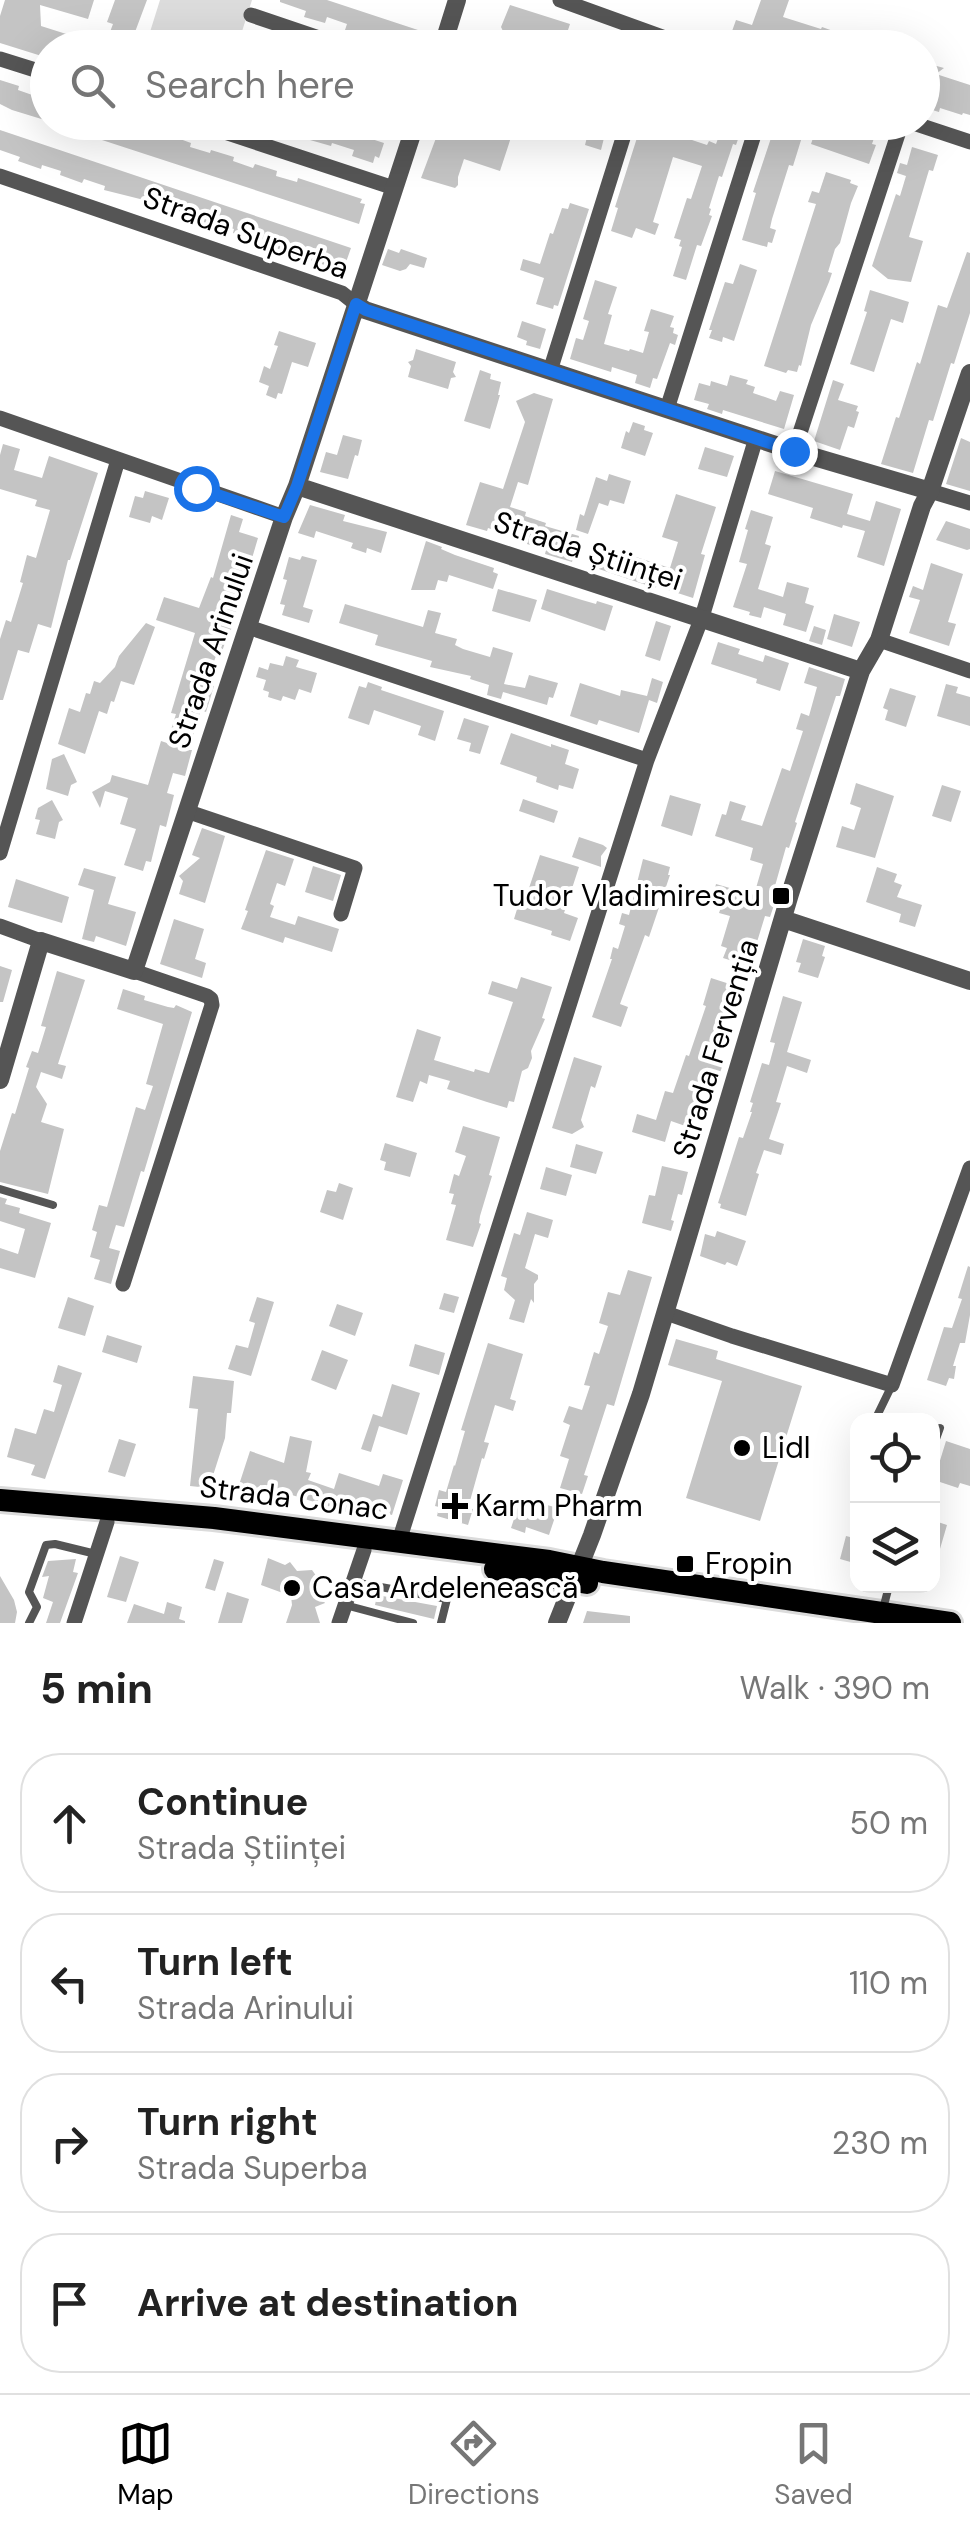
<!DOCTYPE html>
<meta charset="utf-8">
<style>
:root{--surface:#fff;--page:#f2f2f2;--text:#222;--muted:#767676;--line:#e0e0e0;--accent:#000}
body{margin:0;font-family:"DM Sans",sans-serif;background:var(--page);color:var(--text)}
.controls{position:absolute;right:30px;bottom:30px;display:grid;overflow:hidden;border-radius:20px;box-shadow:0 10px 40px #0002}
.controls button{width:90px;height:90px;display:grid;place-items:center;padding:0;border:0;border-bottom:2px solid var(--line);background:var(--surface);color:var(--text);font:50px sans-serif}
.stop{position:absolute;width:30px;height:30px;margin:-22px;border:8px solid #1a73e8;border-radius:50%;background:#fff}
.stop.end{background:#1a73e8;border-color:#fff;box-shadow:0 2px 10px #0008}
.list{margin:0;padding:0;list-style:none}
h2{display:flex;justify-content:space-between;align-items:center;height:130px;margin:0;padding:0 40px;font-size:42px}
h2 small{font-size:32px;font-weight:400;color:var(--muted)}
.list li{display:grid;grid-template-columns:65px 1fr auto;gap:30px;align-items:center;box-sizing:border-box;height:140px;margin:0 20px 20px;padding:0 20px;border:2px solid var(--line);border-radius:40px}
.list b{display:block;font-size:38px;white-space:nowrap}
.list p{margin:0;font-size:32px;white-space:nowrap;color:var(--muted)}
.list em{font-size:32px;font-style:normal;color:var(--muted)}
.icon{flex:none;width:55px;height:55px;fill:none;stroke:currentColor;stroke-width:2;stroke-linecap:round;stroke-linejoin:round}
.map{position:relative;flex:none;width:970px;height:1623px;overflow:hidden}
.search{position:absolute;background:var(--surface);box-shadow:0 10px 40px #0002;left:30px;right:30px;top:30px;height:110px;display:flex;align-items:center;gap:25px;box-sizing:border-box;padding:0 35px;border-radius:55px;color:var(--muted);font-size:38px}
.sheet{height:770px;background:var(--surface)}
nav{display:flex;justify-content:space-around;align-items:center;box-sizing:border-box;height:140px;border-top:2px solid var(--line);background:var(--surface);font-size:28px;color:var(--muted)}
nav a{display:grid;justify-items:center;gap:5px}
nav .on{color:var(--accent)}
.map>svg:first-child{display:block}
</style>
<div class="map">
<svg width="970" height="1623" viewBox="0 0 970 1623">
<rect width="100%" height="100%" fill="#fff"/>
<path fill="#dcdcdc" d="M160 0H252L237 47 145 48Z"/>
<path fill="#c4c4c4" d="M5 0H94L88 19 40 5 41 26 101 45 100 48H48V58L0 43V16Z
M115 0H147L129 48H104L113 24 107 22Z
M280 0H327L421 31 416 48H398L389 45 391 39 389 36 368 30 366 36 345 30 347 24 327 17 325 23 304 17 306 11 280 2Z
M761 0H789L783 17 821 29 822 27 836 32 835 36 864 45 863 48H764L755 44 756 42 731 34 736 20 752 25Z
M510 5 570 24 562 48H536L540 36 517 42 507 39 501 27Z
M600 33 638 46 637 48H595Z
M922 62 944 68 936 74 970 85V115L963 113 962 115 940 108 939 112 922 107Z
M0 80 19 86 18 90 38 97 42 84 48 85V121L12 110 0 104Z
M56 122H131L148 128 147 132 167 139 169 135 191 143 190 147 210 153 211 150 234 157 233 161 253 168 255 164 277 171 276 176 297 182 298 178 362 199 360 203 365 204 359 224 56 125Z
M285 122H332L342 126 341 129 384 143 379 158 375 156 373 163 352 156 354 150 332 143 331 146 310 140 312 134 285 124Z
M442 122H516L500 171 464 159 458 177V185L455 188 421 178Z
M642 122H677L674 130 681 132 680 136 707 145 709 141 716 144 724 122H744L736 145 733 144 722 177 719 176 709 208 711 209 709 215 712 216 701 246 697 245 686 280 673 276 682 247 679 246 681 240 674 238 687 198 691 199 702 166 673 157 653 222 659 224 655 235 636 228 632 238 611 231 618 208 615 207Z
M822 122H865L872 125 870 130 876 132 872 144 876 145 869 164 811 144 817 126 820 128Z
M774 129 802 137 793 166 789 165 772 219 770 228 776 230 772 243 768 242 767 247 742 240 756 193 753 192Z
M0 130 351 248 345 265 341 264 339 270 275 248 277 244 256 237 255 241 233 233 234 229 213 222 212 227 189 219 191 215 170 208 169 213 146 206 148 201 104 190 105 186 84 179 82 183 60 175 61 171 42 165 41 169 18 161 20 157 0 150Z
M588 133 604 138 601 150 585 145Z
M912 147 938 155 933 171 929 170 909 237 923 241 911 282 888 279 872 266 896 194 900 196 906 176 897 173 900 163 907 165Z
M826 172 851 180 850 183 858 186 851 203 840 243 835 249 828 272 832 273 829 282 811 325 801 366 799 365 797 372 788 370 786 373 764 366 816 204 808 202 812 191 819 193Z
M570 203 589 209 558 306 554 305 553 309 536 304 544 278 520 270 523 259 540 264 550 233 553 234 562 208 568 209Z
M388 249 399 253 401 249 427 258 424 268 410 264 406 269 400 271 382 265Z
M967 252 970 253V313L954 364 951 363 933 421 929 420 913 473 881 464 896 417 899 418 917 362 920 364 938 305 947 308Z
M740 264 757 270 734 341 723 337 722 342 709 338 712 330H709L725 282 733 284Z
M595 280 617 287 608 314 612 315 604 344 629 351 630 349 643 353 649 332 644 331 651 309 674 316 670 327 674 328 673 333 678 335 675 345 670 343 657 379 653 378 650 388 635 383 637 375 612 367 611 372 570 359 576 338 583 340 589 321 583 319Z
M870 290 909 302 903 323 891 319 874 372 850 364 867 312 864 311Z
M522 321 546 329 540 349 526 345 527 341 517 337Z
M279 331 316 343 308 367 292 362 282 394 278 393 276 399 266 395 269 386 259 382 264 366 270 369 278 346 274 345Z
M416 349 456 362 453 372 456 377 451 378 448 389 408 377 411 366 408 362 413 360Z
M480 370 491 374 490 379 501 382 498 395H500L490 429 464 421Z
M730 375 748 380 746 384 755 387 753 393 765 397 776 401 780 391 794 395 784 429 723 410 722 414 707 409 709 404 694 400 699 383 710 386 711 381 727 386Z
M833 380 844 384 838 400 858 406 856 411 859 412 854 428 848 426 840 450 814 441Z
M534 393 553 399 528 485 518 482 510 507 526 512 525 516 546 523 545 526 579 536 572 562 545 554 546 550 527 544 528 541 488 528 487 531 466 525 480 482 503 489 525 422 516 401Z
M633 422 645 426 644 430 653 433 645 456 621 448 626 431 629 433Z
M343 435 362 440 358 456 355 455 348 479 320 472 326 452 337 455Z
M961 438 970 442V491L946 484Z
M3 444 20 449 14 470 42 478 49 456 98 473 70 560H68L51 628 38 624 29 653 18 650 3 700H0V639L6 620 11 622 23 583 20 582 27 555 36 558 50 510 35 506 37 500 0 489V455Z
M705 447 734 456 727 477 698 469Z
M775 471 853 494 847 514 870 521 876 501 901 509 884 566 857 557 865 531 843 525 842 528 810 518 813 508 768 494Z
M609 474 631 481 624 504 610 500 608 506 599 503 588 534 576 530 580 514 584 516 596 477 607 481Z
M145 491 169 498 162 520 152 516 150 523 129 517 135 496 143 498Z
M676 494 716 507 701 554 705 555 693 598 656 586 655 588 593 567 599 545 670 568 678 542 662 537Z
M310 505 345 515 343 521 387 532 381 553 367 548 366 553 351 548 353 543 316 531 314 538 298 533Z
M751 510 773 517 765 544 771 546 758 589 783 597 787 582 809 588 805 603 814 606 806 632 783 625 786 614 764 607 761 618 749 615 750 612 733 607 747 564 739 562 748 530 745 529Z
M231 515 243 519 239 532 258 538 228 640H226L220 657 216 656 206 683 214 686 206 712 201 710 189 750H192L185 776 173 773 167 793 174 795 166 827 160 825 151 862 146 861 143 871 124 865 136 829 120 824 128 798 105 791 100 808 92 792 110 782 112 775 148 785 161 741 167 743 176 714 171 713 195 633 156 620 164 597 199 608 211 577 213 578Z
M946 521 970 529V549L967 550 936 540Z
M426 541 442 547 441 549 455 555 494 568 493 572 498 574 493 589 449 575 447 582 438 580 435 590H411Z
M302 556 317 560 303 607 313 610 309 623 282 615 285 605 280 604 287 580 283 579 289 557 300 560Z
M931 563 963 574 948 622 956 624 949 646 909 633 920 600 909 597 913 586 923 590Z
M498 589 537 600 530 622 492 611Z
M547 589 582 600 596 604 597 601 613 606 605 631 541 609Z
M345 604 423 627 428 610 441 613 435 633 457 639 455 645 463 649 490 657 493 647 513 653 504 684 525 688 529 675 558 683 553 698 549 697 547 705 503 692 501 699 487 695 489 685 470 679 471 676 430 667 432 661 375 645 378 635 339 623Z
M834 614 860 622 852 647 827 639Z
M656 621 671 626 660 661 645 656Z
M146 623 155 627 134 685 121 681 114 702 111 701 107 714 99 711 85 754 58 744 69 708 80 712 86 693 90 694 94 681 100 683 115 667 119 656Z
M814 626 826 630 822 645 809 641Z
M718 642 740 649 738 654 763 662 765 655 789 663 780 691 756 683 757 679 711 664Z
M286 656 299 660 296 667 317 673 311 693 299 689 295 700 283 696 281 701 268 697 269 692 263 690 266 680 256 677 259 667 268 670 270 663 283 666Z
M809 667 845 679 840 696H836L795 822 797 823 789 848 786 847 771 900 775 902 770 917 765 916 757 942 761 944 757 957 752 955 749 966 723 958 727 948 721 946 730 916 719 913 721 907 705 902 708 890 714 892 716 884 754 895 763 864 750 860 753 848 715 836 722 814 726 815 730 801 746 806 741 820 762 826 782 768 790 771 803 731 796 729 801 713 809 716 817 687 804 683Z
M652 678 663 682 657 703 649 700 639 733 599 720 597 725 570 716 580 683 620 696 621 690 647 696Z
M368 682 382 687 381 690 444 711 435 741 418 735 421 726 374 710 369 725 348 718 359 686 366 688Z
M946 684 958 687 956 693 970 697V726L937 716Z
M890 688 916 696 906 727 885 720 888 710 883 708Z
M464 718 489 726 480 754 469 751 471 743 457 739Z
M511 733 551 747V744L569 750 565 764 579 769 573 789 559 785 558 790 536 782 537 777 500 764Z
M64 754 77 782 71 785 68 796 46 789 52 759Z
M856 783 894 796 875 858 836 847 842 826 854 830 861 808 850 804Z
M942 785 961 791 951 822 932 816Z
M670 795 701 804 692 836 661 826Z
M523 799 558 811 554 823 519 811Z
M52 800 63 820 59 822 55 839 36 834 40 820 35 819 38 808Z
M202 828 225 836 205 903 179 894 183 881 179 876 200 858 192 855Z
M579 837 603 845 607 848 601 856V867L572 857Z
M266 850 294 859 285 886 277 883 270 904 274 906 270 917 295 925 298 916 339 929 332 952 285 937 283 943 241 929 248 911 245 910Z
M540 855 579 867 564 913 578 918 570 941 551 935 552 931 514 919 522 893 527 894Z
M643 859 670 867 668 875H670L649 937 645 935 620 1004 628 1007 621 1027 592 1017 612 959H610L613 947 618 949 625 926 619 924 622 913 629 915Z
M313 866 341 875 333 901 305 892Z
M877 867 897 874 894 882 902 885 897 897 922 905 915 927 899 922 901 914 866 902Z
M84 868 116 877 108 904 136 912 126 946 96 936 94 942 82 939 94 890 78 885Z
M16 879 69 897 62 923 8 907Z
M174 919 204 929 195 959 206 963 202 978 160 964Z
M803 939 825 946 822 956 825 957 818 978 798 972 801 963 796 962Z
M0 966 12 970 3 1002H0Z
M57 971 85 980 58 1064 66 1066 62 1079 41 1072 36 1087 47 1104 41 1122 64 1129 48 1194 0 1182V1151L12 1113 15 1114 29 1068 26 1067 32 1051 38 1053 46 1027 41 1026Z
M521 977 552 987 542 1018 545 1019 531 1051 532 1058 528 1068 522 1071 514 1102 509 1101 507 1108 487 1102 447 1089 450 1081 429 1075 427 1084 420 1081 413 1102 396 1097 417 1029 441 1037 434 1060 474 1072 475 1069 489 1073 513 1002 488 994 492 981 517 989Z
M711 978 739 987 736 998 741 999 736 1015 728 1012 720 1037 722 1038 714 1064 722 1067 716 1084 711 1083 708 1090 701 1088 691 1128 671 1121 665 1142 632 1132 637 1114 656 1120 665 1091 673 1093 686 1055 689 1056 706 1006 703 1005Z
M123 989 145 996 144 1000 168 1007 174 1008 176 1005 192 1012 144 1172 141 1171 124 1227 116 1225 109 1248 120 1251 111 1284 94 1279 100 1260 90 1257 97 1232 92 1230 99 1205 107 1207 136 1107 145 1110 153 1086 146 1084 163 1024 117 1009Z
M783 996 802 1002 787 1052 811 1060 807 1073 787 1066 776 1102 781 1103 769 1139 784 1144 781 1155 764 1150 756 1173 759 1174 746 1216 720 1208 721 1204 718 1203 739 1137 743 1138 752 1112H750L753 1103 750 1102 762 1063 769 1065 775 1043 770 1042Z
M574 1057 602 1066 595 1088 591 1086 581 1120 584 1127 572 1134 552 1128Z
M463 1126 500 1137 489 1175 492 1176 480 1216 479 1223 481 1224 473 1247 446 1240 456 1205 451 1204 454 1194 449 1193 454 1174 459 1176 466 1156 455 1152Z
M385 1143 417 1153 410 1177 384 1170 386 1162 380 1160Z
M576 1144 603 1152 596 1174 570 1167Z
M662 1166 688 1172 682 1195 678 1194 671 1220 674 1221 671 1231 642 1223 649 1195 655 1196Z
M546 1167 572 1175 566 1196 540 1189Z
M339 1183 353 1188 343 1220 320 1212 327 1190 336 1192Z
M0 1197 7 1199 5 1204 20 1208 19 1213 51 1223 35 1278 0 1268V1248L18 1254 25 1229 0 1221Z
M527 1212 553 1220 548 1238 535 1234 525 1268 538 1275V1279L534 1284V1303L531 1299 524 1323 509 1319 515 1300 504 1290 507 1278 501 1276 514 1233 520 1235Z
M717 1231 746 1241 737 1266 727 1262 725 1265 700 1256 705 1234 715 1237Z
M968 1266 970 1267V1315L965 1343H960L953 1366H956L954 1379 949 1378 946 1386 927 1380 944 1327 952 1328 962 1299 958 1298Z
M628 1270 652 1277 614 1406 607 1404 584 1475 588 1476 582 1494 560 1488 569 1459 560 1456 570 1425 563 1422 569 1406 582 1410 590 1386 584 1385 594 1352 599 1354 608 1326 599 1323 608 1292 620 1295Z
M444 1293 459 1297 454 1313 439 1309Z
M68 1297 94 1306 85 1336 58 1328Z
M257 1297 274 1302 251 1376 228 1369 236 1345 248 1348 255 1323 249 1321Z
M337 1304 363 1313 355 1336 329 1326Z
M107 1335 142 1346 137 1363 102 1352Z
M676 1339 718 1351 716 1359 802 1386 760 1521 686 1498 722 1381 668 1365Z
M488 1343 523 1354 510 1399 516 1401 513 1411 495 1405 484 1442 489 1443 484 1459 482 1458 468 1508 473 1509 468 1525 437 1516 439 1507 435 1506 439 1490 446 1492 454 1465 455 1466 465 1431 461 1430Z
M415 1344 445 1353 439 1375 409 1366Z
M322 1350 348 1360 336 1390 311 1380Z
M58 1365 82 1373 45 1479 31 1475 35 1465 7 1457 15 1428 36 1434 44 1409 54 1412 62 1385 53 1382Z
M193 1376 234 1381 231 1413H227L225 1438 209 1488 190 1486 198 1409 189 1408Z
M392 1384 420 1393 407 1435 379 1426 371 1452 361 1449 373 1414 382 1417Z
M290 1436 312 1441 306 1472 311 1473 308 1480 334 1489 339 1473 379 1486 383 1474 403 1480 392 1515 362 1506 359 1516 260 1485 256 1498 237 1491 250 1451 284 1463Z
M119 1439 136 1444 125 1477 108 1472Z
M946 1441 970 1449V1486L960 1483 958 1488 934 1480Z
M520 1501 546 1510 547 1505 558 1508 549 1535 526 1527 525 1533 511 1528Z
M932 1520 947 1525 935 1566 932 1565Z
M846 1536 858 1539 854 1563 840 1559Z
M120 1556 139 1562 126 1602 107 1597Z
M268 1558 285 1565 290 1562 297 1571 312 1570 317 1577 314 1580 316 1591 325 1603 315 1607 320 1623H286L292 1605 291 1596 261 1585Z
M76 1559 73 1572 78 1573 60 1623H46L53 1602 43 1598 49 1576 42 1577 48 1561Z
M214 1559 224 1562 215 1591 205 1588Z
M0 1576 14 1600 17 1612 15 1623H0Z
M227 1592 249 1599 242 1623H218Z
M377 1595 437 1606 434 1619 375 1605Z
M167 1602 182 1607 179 1619 185 1621V1623H127L134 1604 164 1614Z
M587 1611 630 1616V1623H583Z"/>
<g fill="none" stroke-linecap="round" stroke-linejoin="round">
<g stroke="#dbdbdb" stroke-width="28">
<path id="primary" d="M0 1500 214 1518 549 1561 603 1572 950 1623
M495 1569 587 1583"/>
</g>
<path stroke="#555" stroke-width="8" d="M0 1189 53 1205
M875 1420 892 1385
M932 1450 940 1428
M353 1582 447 1599 441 1623
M345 1605 413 1623
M883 1609 889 1586
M29 1623 37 1607 29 1592 46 1545 55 1544 96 1554"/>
<path stroke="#555" stroke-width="15" d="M560 0 693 48
M251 15 349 48
M0 59 48 74
M194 122 394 188
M910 122 970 142
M0 176 342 293 357 305
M550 371 628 122
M667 409 758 122
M0 418 284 517
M794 451 902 122
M930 491 970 503
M248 627 647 760
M879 640 970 671
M186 811 355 868 341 914
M0 853 118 460
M0 926 41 941
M123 1284 212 1005 211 999 207 996 134 971
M666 1313 732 1336 892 1385 970 1168
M399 1541 647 760 702 617 756 438
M74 1623 107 1522
M339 1623 364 1550"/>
<path stroke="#555" stroke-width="18" d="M442 48 457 0
M357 305 365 310 794 451 930 491
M297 486 861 671
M783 919 970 981
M0 1080 41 941 134 971 284 517 297 486 416 122
M557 1623 592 1535 641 1394 790 894 861 671 879 640 922 506 930 491 970 373"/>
<use href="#primary" stroke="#000" stroke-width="22"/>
</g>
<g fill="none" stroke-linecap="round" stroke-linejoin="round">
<path stroke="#1a73e8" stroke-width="12" d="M196 488 284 517 297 486 356 304 366 310 794 451"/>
</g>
<g fill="#000" stroke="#fff" stroke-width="4">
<rect x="771" y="886" width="20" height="20" rx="5"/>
<circle cx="742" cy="1448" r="10"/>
<path d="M450 1491h10v10h10v10h-10v10h-10v-10h-10v-10h10z"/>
<rect x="675" y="1554" width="20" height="20" rx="5"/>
<circle cx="292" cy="1588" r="10"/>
</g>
<g text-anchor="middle" stroke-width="8" stroke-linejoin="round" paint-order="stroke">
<g font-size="30" fill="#000" stroke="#fff">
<text transform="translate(246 233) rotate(20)" y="10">Strada Superba</text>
<text transform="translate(588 551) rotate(18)" y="10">Strada Științei</text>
<text transform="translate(211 651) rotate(-71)" y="10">Strada Arinului</text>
<text transform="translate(716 1049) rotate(-73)" y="10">Strada Fervenția</text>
<text transform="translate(294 1498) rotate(7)" y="10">Strada Conac</text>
</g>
<g font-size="30" fill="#000" stroke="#fff" text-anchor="start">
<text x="761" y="906" text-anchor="end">Tudor Vladimirescu</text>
<text x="762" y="1458">Lidl</text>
<text x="475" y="1516">Karm Pharm</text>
<text x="705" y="1574">Fropin</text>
<text x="312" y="1598">Casa Ardelenească</text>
</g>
</g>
</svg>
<div class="controls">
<button><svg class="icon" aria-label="locate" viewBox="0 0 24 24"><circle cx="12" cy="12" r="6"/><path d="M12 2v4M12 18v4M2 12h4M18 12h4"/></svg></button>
<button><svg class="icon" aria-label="layers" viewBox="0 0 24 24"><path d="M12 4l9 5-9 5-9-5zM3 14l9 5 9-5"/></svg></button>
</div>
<div class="stop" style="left:196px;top:488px"></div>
<div class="stop end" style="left:794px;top:451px"></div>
<div class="search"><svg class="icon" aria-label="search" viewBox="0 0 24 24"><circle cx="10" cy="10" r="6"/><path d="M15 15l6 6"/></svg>Search here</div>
</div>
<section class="sheet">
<h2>5 min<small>Walk · 390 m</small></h2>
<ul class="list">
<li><svg class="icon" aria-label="ahead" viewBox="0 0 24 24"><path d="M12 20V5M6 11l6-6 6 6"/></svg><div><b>Continue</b><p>Strada Științei</p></div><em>50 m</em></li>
<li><svg class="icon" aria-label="left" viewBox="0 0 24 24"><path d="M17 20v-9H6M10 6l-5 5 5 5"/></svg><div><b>Turn left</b><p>Strada Arinului</p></div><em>110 m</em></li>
<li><svg class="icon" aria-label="right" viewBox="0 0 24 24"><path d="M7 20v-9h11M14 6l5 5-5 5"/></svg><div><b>Turn right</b><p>Strada Superba</p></div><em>230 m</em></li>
<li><svg class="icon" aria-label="arrive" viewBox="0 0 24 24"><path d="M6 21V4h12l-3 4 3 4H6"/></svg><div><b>Arrive at destination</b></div></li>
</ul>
</section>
<nav>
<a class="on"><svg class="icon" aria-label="map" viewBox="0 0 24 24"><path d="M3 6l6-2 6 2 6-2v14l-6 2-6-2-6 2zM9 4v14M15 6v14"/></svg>Map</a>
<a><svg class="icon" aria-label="directions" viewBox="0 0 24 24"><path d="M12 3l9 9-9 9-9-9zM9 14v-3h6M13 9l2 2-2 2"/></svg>Directions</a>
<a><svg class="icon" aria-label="saved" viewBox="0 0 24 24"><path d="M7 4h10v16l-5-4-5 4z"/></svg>Saved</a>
</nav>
